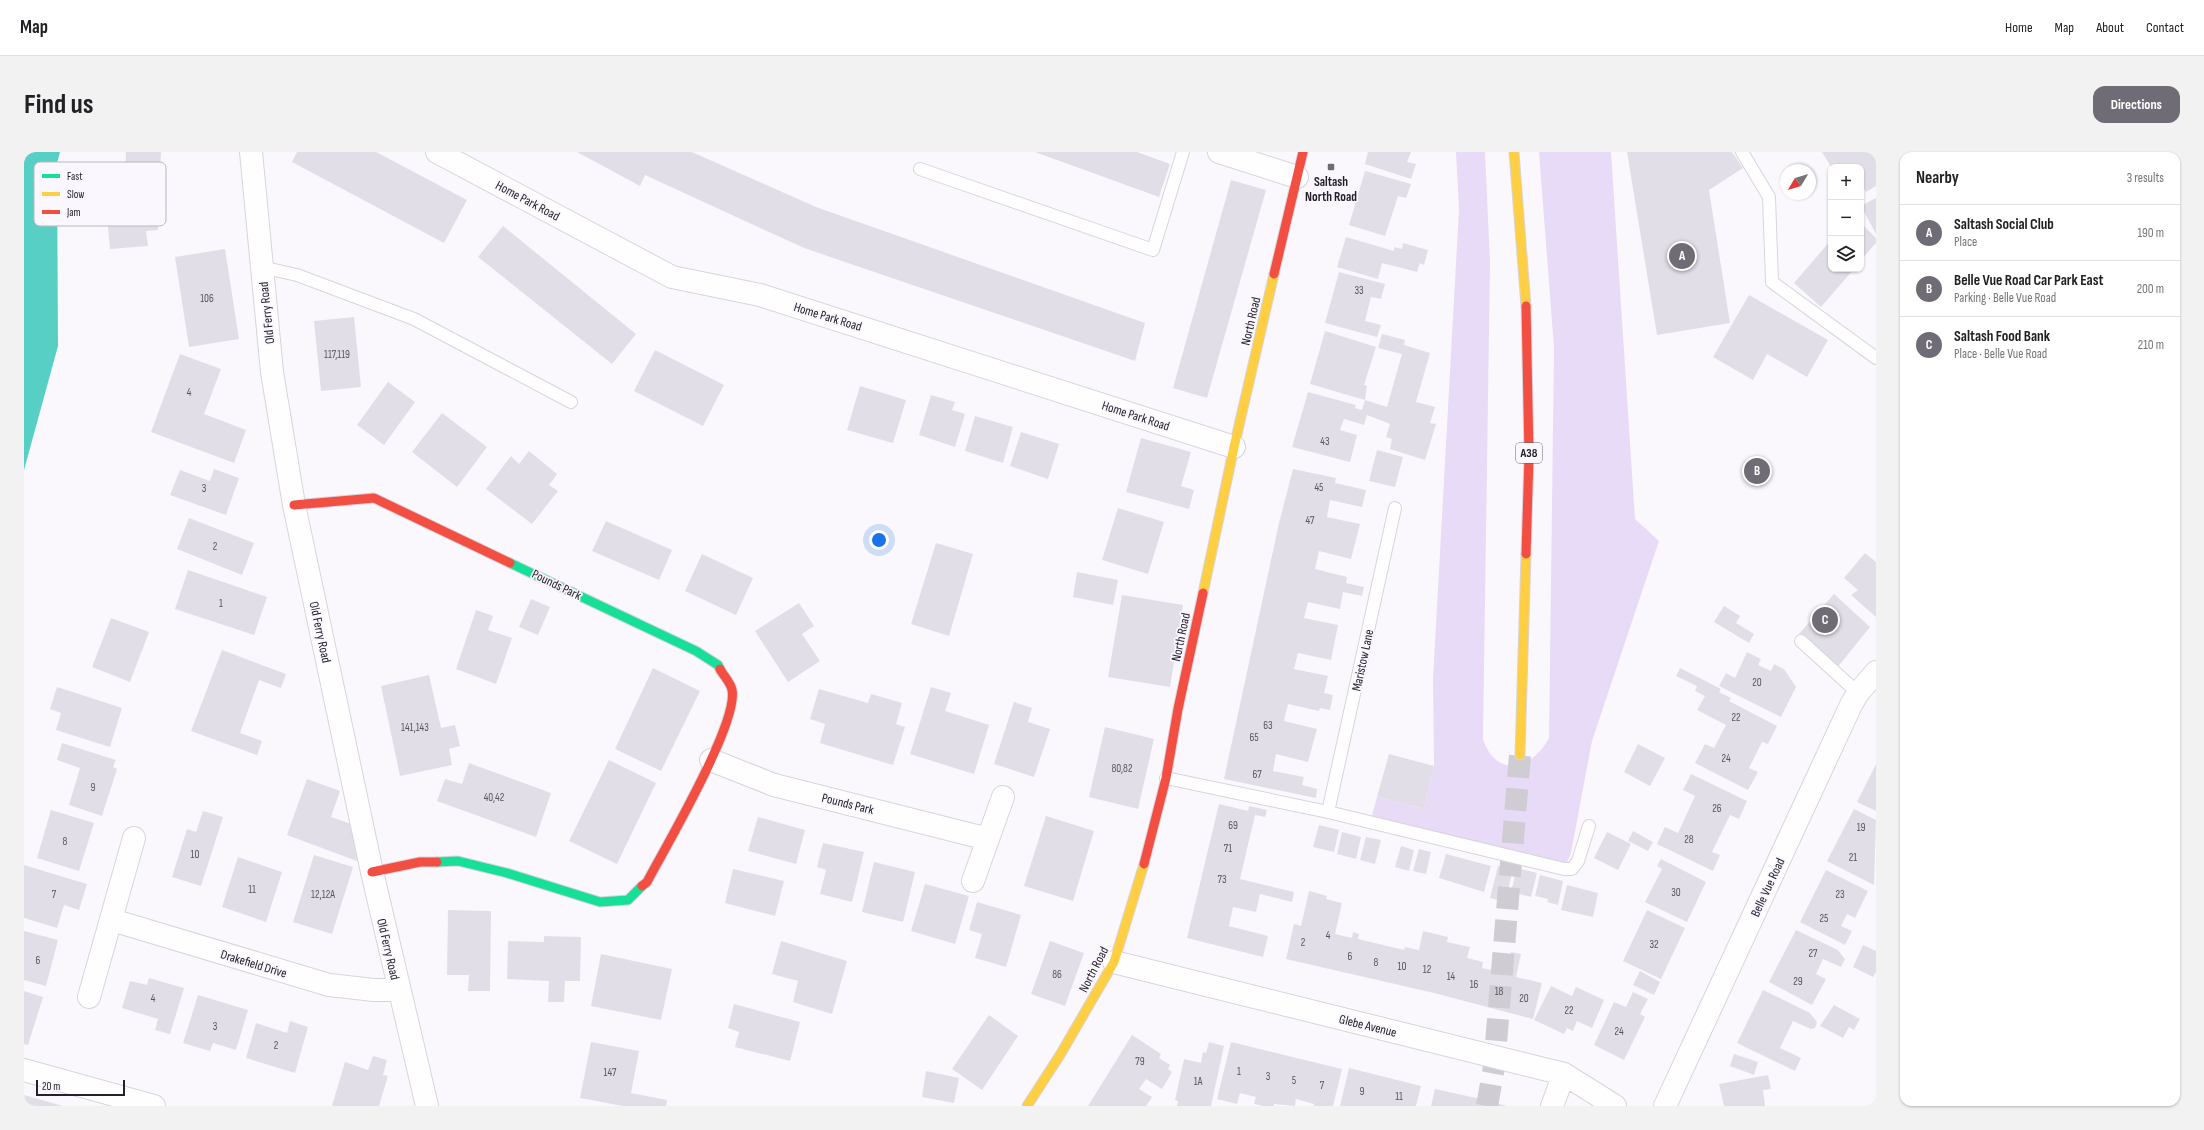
<!DOCTYPE html>
<meta charset="utf-8">
<style>
:root{--surface:#fff;--page:#f2f2f2;--text:#202124;--muted:#757577;--line:#e0e0e0;--accent:#706c75}
body{margin:0;font-family:"Sofia Sans Condensed",sans-serif;background:var(--page);color:var(--text)}
.controls{position:absolute;right:12px;top:12px;display:grid;overflow:hidden;border-radius:8px;box-shadow:0 1px 3px #0004}
.controls button{width:36px;height:36px;display:grid;place-items:center;padding:0;border:0;border-bottom:1px solid var(--line);background:var(--surface);color:var(--text);font:20px sans-serif}
.compass{position:absolute;left:1756px;top:12px;width:36px;height:36px;border-radius:50%;background:var(--surface);box-shadow:0 1px 3px #0004;rotate:232deg}
.scale{position:absolute;left:12px;bottom:10px;width:89px;box-sizing:border-box;padding-left:4px;border:2px solid #25212c;border-top:0;font-size:11px;line-height:14px;white-space:nowrap;color:#25212c;-webkit-text-stroke:3px #faf7fe;paint-order:stroke}
.you{position:absolute;left:855px;top:388px;width:14px;height:14px;margin:-10px;border:3px solid #fff;border-radius:50%;background:#1a73e8;box-shadow:0 0 0 6px #1a73e833}
.badge{display:grid;place-items:center;width:26px;height:26px;border-radius:50%;background:var(--accent);color:#fff;font-size:13px;font-weight:700}
.pin{position:absolute;translate:-50% -50%;border:2px solid #fff;box-shadow:0 1px 4px #0006}
.list{margin:0;padding:0;list-style:none}
h2{display:flex;justify-content:space-between;align-items:center;height:52px;margin:0;padding:0 16px;font-size:17px}
h2 small{font-size:13px;font-weight:400;color:var(--muted)}
.list li{display:grid;grid-template-columns:26px 1fr auto;gap:12px;align-items:center;box-sizing:border-box;height:56px;padding:0 16px;border-top:1px solid var(--line)}
.list b{display:block;font-size:15px;white-space:nowrap}
.list p{margin:0;font-size:13px;white-space:nowrap;color:var(--muted)}
.list em{font-size:13px;font-style:normal;color:var(--muted)}
.icon{flex:none;width:22px;height:22px;fill:none;stroke:currentColor;stroke-width:2;stroke-linecap:round;stroke-linejoin:round}
.map{position:relative;flex:none;width:1852px;height:954px;overflow:hidden;border-radius:12px}
header{display:flex;align-items:center;gap:24px;box-sizing:border-box;height:56px;padding:0 20px;background:var(--surface);border-bottom:1px solid var(--line)}
header strong{font-size:19px}
nav{display:flex;gap:22px;margin-inline-start:auto;font-size:14px}
.intro{display:flex;align-items:center;justify-content:space-between;box-sizing:border-box;height:96px;padding:0 24px}
h1{margin:0;font-size:28px}
.button{padding:10px 18px;border-radius:12px;background:var(--accent);color:#fff;font-size:14px;font-weight:700}
main{display:flex;gap:24px;padding:0 24px}
aside{flex:1;background:var(--surface);border-radius:12px;box-shadow:0 1px 3px #0004}
.map>svg:first-child{display:block}
</style>
<header>
<strong>Map</strong>
<nav><a>Home</a><a>Map</a><a>About</a><a>Contact</a></nav>
</header>
<div class="intro"><h1>Find us</h1><a class="button">Directions</a></div>
<main>
<div class="map">
<svg width="1852" height="954" viewBox="0 0 1852 954">
<rect width="100%" height="100%" fill="#faf8fd"/>
<path fill="#e8dbf8" d="M1432 0H1461L1466 110 1459 587C1472 627 1508 618 1525 586L1530 196 1515 0H1587L1611 367 1635 389 1574 571 1568 589 1547 701 1540 717 1346 671 1353 645 1400 657 1410 614 1409 527 1435 57Z"/>
<path fill="#58cfc5" d="M0 0H36L33 11 34 194 0 318Z"/>
<path fill="#e2dee8" d="M102 0H137L136 21 101 19Z
M273 0H352L443 48 420 91 268 10Z
M553 0H668L792 55 1121 171 1111 209 780 96 621 23 616 34Z
M1011 0H1113L1146 12 1135 45Z
M1344 0H1387L1383 10 1392 12 1387 27 1341 12Z
M1603 0H1708L1719 16 1685 38 1706 171 1633 183Z
M1798 0H1852V34L1842 40 1837 32V15H1807Z
M1341 19 1387 32 1382 46 1374 44 1361 84 1325 73Z
M130 27 134 78 122 79 124 94 86 97 80 31Z
M1207 28 1242 38 1183 246 1149 236Z
M1852 46V82L1837 54Z
M1837 71 1852 86V91L1837 108Z
M479 74 612 182 588 212 454 105Z
M1322 85 1370 99V95L1378 97 1379 91 1404 98 1400 113 1396 111 1393 120 1358 111 1354 127 1313 115Z
M1807 88V117H1830L1797 155 1770 131Z
M201 97 215 187 165 195 151 105Z
M1315 120 1361 132 1357 147 1347 145 1341 169 1357 173 1353 185 1301 171Z
M1725 143 1804 188 1783 225 1743 202 1729 228 1689 205Z
M330 165 337 235 297 239 290 169Z
M1301 179 1352 195 1340 233 1343 234 1341 248 1286 232Z
M1358 182 1381 188 1380 193 1406 201 1392 250 1411 255 1406 271 1412 272 1401 308 1366 297 1368 287 1362 285 1366 272 1343 263 1340 273 1320 267 1316 278 1333 283 1326 310 1268 295 1284 240 1332 253 1331 256 1338 258 1341 248 1363 255 1378 202 1354 196Z
M631 198 700 233 679 274 610 239Z
M156 202 197 217 180 262 222 278 210 311 127 280Z
M364 230 391 250 360 293 333 273Z
M836 234 882 248 869 291 823 278Z
M907 243 931 250 928 258 941 262 931 295 895 283Z
M418 261 463 295 433 335 388 300Z
M951 264 989 275 979 311 941 299Z
M997 280 1035 292 1024 327 986 314Z
M1117 286 1167 300 1157 334 1170 338 1165 357 1102 340Z
M1353 298 1379 305 1371 335 1345 329Z
M505 299 533 322 525 333 534 339 508 372 462 337 487 304 495 312Z
M190 317 215 326 202 363 146 343 156 318 186 329Z
M1269 317 1312 326 1311 331 1342 338 1338 355 1306 348 1303 365 1336 372 1327 407 1295 399 1291 417 1323 425 1322 431 1340 435 1338 444 1319 440 1316 457 1284 450 1280 466 1314 473 1307 508 1274 501 1270 517 1304 524 1300 541 1309 543 1306 558 1296 556 1295 559 1264 552 1260 569 1293 577 1284 610 1252 602 1249 619 1280 625 1278 633 1293 637 1292 646 1200 627 1255 371Z
M1094 356 1140 370 1124 422 1078 408Z
M165 366 230 391 218 423 153 397Z
M582 369 648 398 635 428 568 399Z
M912 391 949 402 925 484 887 472Z
M1841 401 1852 410V465L1827 443 1834 438 1820 426Z
M678 402 729 426 712 463 661 439Z
M164 418 243 445 230 483 151 457Z
M1053 420 1094 428 1089 453 1049 445Z
M1810 442 1846 475 1813 516 1775 482Z
M1098 443 1159 453 1146 535 1084 525Z
M507 447 526 455 514 483 495 475Z
M775 451 790 474 778 482 796 509 764 530 731 479Z
M1700 454 1716 464 1712 471 1730 482 1725 491 1690 470Z
M452 458 469 464 464 478 488 486 472 532 432 517Z
M87 466 125 480 106 530 68 515Z
M198 498 262 522 257 536 235 528 216 581 238 589 233 603 167 579Z
M1723 500 1737 507 1734 513 1747 519 1750 512 1760 517 1772 535 1757 565 1695 534 1702 521 1711 526Z
M629 516 676 539 637 619 591 597Z
M1656 516 1697 537 1695 540 1707 546 1705 549 1753 574 1744 592 1738 590 1725 616 1734 620 1724 638 1671 611 1681 592 1690 596 1702 573 1673 558 1681 544 1671 539 1673 534 1652 524Z
M405 523 417 576 431 573 436 594 425 597 428 613 376 624 357 534Z
M33 535 98 556 86 595 32 578 37 561 26 557Z
M907 535 927 541 921 559 965 573 950 622 886 602Z
M795 537 844 551 847 542 878 551 872 572 881 575 869 613 796 591 801 572 786 567Z
M990 550 1008 556 1004 570 1026 577 1010 625 970 612Z
M1081 575 1130 587 1114 657 1065 645Z
M38 591 92 608 89 615 93 617 78 664 45 653 56 616 33 608Z
M1614 592 1641 606 1626 634 1600 620Z
M1365 602 1410 614 1400 657 1353 645Z
M585 608 632 631 593 712 545 689Z
M445 611 527 641 512 685 413 649 421 627 438 632Z
M1852 612V659L1833 650Z
M1667 622 1723 649 1715 667 1706 663 1688 700 1696 703 1689 719 1633 692 1641 675 1654 681 1671 644 1659 638Z
M283 627 316 639 307 665 333 674 341 712 263 683Z
M1195 652 1224 659 1225 654 1243 658 1241 665 1231 663 1216 727 1270 740 1268 750 1236 742 1232 760 1209 755 1205 774 1244 784 1239 805 1163 786Z
M1830 657 1852 668 1850 733 1803 709Z
M27 658 70 671 55 719 13 706Z
M179 659 199 665 177 734 148 725 163 677 172 680Z
M1022 664 1070 679 1049 749 1000 734Z
M734 665 781 678 772 712 724 699Z
M1295 673 1315 678 1310 700 1289 695Z
M1609 679 1629 690 1624 699 1604 689Z
M1318 680 1337 685 1332 707 1313 702Z
M1583 680 1607 692 1594 718 1570 706Z
M1342 685 1357 688 1351 712 1336 708Z
M799 691 840 700 828 750 796 742 802 718 793 715Z
M1377 694 1390 698 1385 719 1371 715Z
M1395 697 1407 700 1402 722 1389 719Z
M1422 702 1467 714 1460 740 1415 726Z
M290 703 329 715 308 782 269 770Z
M214 705 258 720 242 770 198 755Z
M1637 707 1682 730 1663 770 1621 750 1638 717 1633 714Z
M850 710 891 720 879 770 838 760Z
M0 713 63 732 55 758 40 753 33 776 0 766Z
M1474 714 1489 718 1481 750 1466 746Z
M1493 716 1513 721 1507 745 1487 740Z
M709 717 760 729 751 764 701 751Z
M1802 718 1844 739 1831 766 1823 762 1817 774 1828 779 1821 793 1776 770Z
M1516 723 1539 729 1534 753 1523 750 1524 747 1511 744Z
M901 732 945 744 931 792 887 779Z
M1543 733 1574 741 1569 765 1537 758Z
M1285 739 1303 744 1302 747 1318 751 1311 782 1328 786 1329 780 1335 782 1334 787 1380 798 1381 795 1395 798 1399 779 1424 785 1423 790 1446 795 1443 806 1459 810 1458 816 1482 821 1487 800 1497 802 1492 825 1518 831 1509 867 1410 841 1262 807 1270 772 1277 774Z
M953 750 997 763 982 815 951 806 958 782 945 778Z
M424 758 467 759 466 839H444L445 823H423Z
M1623 758 1661 776 1637 827 1599 809Z
M1772 778 1814 798 1821 807 1817 815 1799 807 1792 822 1802 827 1788 853 1745 830Z
M0 779 34 788 22 834 0 828Z
M520 784 557 785 556 829H541L540 850H524L525 829 483 827 484 789 520 790Z
M757 789 823 809 808 862 769 850 774 829 748 822Z
M1026 789 1060 801 1041 854 1007 842Z
M1839 793 1852 799V820L1849 825 1829 815Z
M577 802 648 817 637 868 567 854Z
M1616 819 1636 830 1630 843 1609 833Z
M125 826 160 836 146 882 131 878 134 867 98 856 106 829 123 833Z
M1527 834 1548 844 1552 835 1580 848 1568 876 1553 869 1549 879 1543 876 1540 882 1510 868Z
M1739 838 1786 861 1793 870 1791 876 1787 877 1769 869 1756 896 1777 906 1771 919 1713 891Z
M0 839 19 845 4 893 0 892Z
M1609 840 1624 847 1616 862 1621 865 1600 908 1570 893 1590 850 1602 855Z
M174 843 224 858 212 898 189 891 186 899 159 891Z
M710 852 776 870 766 909 711 895 715 880 704 876Z
M1810 853 1836 867 1830 878 1825 875 1819 886 1796 874Z
M965 863 994 884 958 938 928 917Z
M266 869 284 875 271 921 222 906 232 871 263 881Z
M1108 883 1137 902 1135 906 1146 913 1144 917 1148 920 1138 937 1122 927 1115 937 1128 945 1122 954H1064Z
M567 890 615 899 607 941 643 948 642 954H599L556 946Z
M1185 890 1200 894 1187 954H1153L1154 949 1151 948 1160 907 1177 911 1179 900 1182 901Z
M1207 890 1318 917 1309 954H1290V952L1272 947 1271 954 1250 952V954H1239L1230 952 1232 945 1216 941 1213 952 1193 947Z
M1710 902 1734 910 1730 923 1706 914Z
M349 904 363 908 359 923 364 924 355 954H308L321 910 344 918Z
M1325 916 1397 934 1392 954H1316Z
M902 919 935 926 930 951 898 945Z
M1744 923 1747 937 1739 938 1741 954H1700L1695 932Z
M1411 937 1461 948 1483 954H1407Z
M0 943 39 954H0Z"/>
<g fill="none" stroke-linecap="round" stroke-linejoin="round">
<path stroke="#cfcdd3" stroke-width="22" stroke-dasharray="22 11" stroke-linecap="butt" d="M1463 954 1470 915 1496 603"/>
<g stroke="#d8d4dd" stroke-width="14">
<path id="lane" d="M1718 0 1745 45 1748 130 1852 206
M896 17 1129 98 1159 0
M237 115 273 123 390 167 547 250
M1777 489 1834 541
M1142 626 1304 660 1540 717H1548L1554 709 1565 674
M1304 660 1371 356"/>
</g>
<g stroke="#d8d4dd" stroke-width="24">
<path id="street" d="M227 0 248 220 270 353 348 720 403 954
M413 0 648 125 736 143 1210 295
M1195 0 1273 25
M687 608 750 633 964 687
M949 729 979 645
M88 768 305 833 350 838H375
M1090 810 1540 922 1591 954
M65 845 110 686
M0 918 130 954
M1528 954 1540 922
M1641 954 1827 553 1834 541 1852 520"/>
</g>
<g stroke="#d8d4dd" stroke-width="11">
<path id="fast" d="M486 411 672 499 694 513 696 517
M413 710 434 709 483 721 576 750 604 748 618 734"/>
</g>
<g stroke="#d8d4dd" stroke-width="11">
<path id="slow" d="M1490 0 1502 154
M1179 441 1210 295 1250 122
M1496 603 1502 402
M1003 954 1036 903 1090 810 1120 712"/>
</g>
<g stroke="#d8d4dd" stroke-width="11">
<path id="jam" d="M1250 122 1279 0
M270 353 350 346 486 411
M1502 402 1505 304 1502 154
M1120 712 1142 626 1154 557 1179 441
M348 720 396 710H413
M618 734 623 730C641 696 715 570 708 538 707 531 699 523 696 517"/>
</g>
<use href="#lane" stroke="#fefeff" stroke-width="12"/>
<use href="#street" stroke="#fefeff" stroke-width="22"/>
<use href="#fast" stroke="#16e098" stroke-width="9"/>
<use href="#slow" stroke="#ffcf43" stroke-width="9"/>
<use href="#jam" stroke="#f24e42" stroke-width="9"/>
</g>
<rect fill="#706c75" stroke="#faf7fe" stroke-width="1.5" x="1303" y="11" width="8" height="8" rx="2"/>
<g text-anchor="middle" stroke-width="3.5" stroke-linejoin="round" paint-order="stroke">
<g font-size="11" fill="#58545f">
<text x="1335" y="142">33</text>
<text x="183" y="150">106</text>
<text x="313" y="206">117,119</text>
<text x="165" y="244">4</text>
<text x="1301" y="293">43</text>
<text x="1295" y="339">45</text>
<text x="180" y="340">3</text>
<text x="1286" y="372">47</text>
<text x="191" y="398">2</text>
<text x="197" y="455">1</text>
<text x="1733" y="534">20</text>
<text x="1712" y="569">22</text>
<text x="1244" y="577">63</text>
<text x="391" y="579">141,143</text>
<text x="1230" y="589">65</text>
<text x="1702" y="610">24</text>
<text x="1098" y="620">80,82</text>
<text x="1233" y="626">67</text>
<text x="69" y="639">9</text>
<text x="470" y="649">40,42</text>
<text x="1693" y="660">26</text>
<text x="1209" y="677">69</text>
<text x="1837" y="679">19</text>
<text x="1665" y="691">28</text>
<text x="41" y="693">8</text>
<text x="1204" y="700">71</text>
<text x="171" y="706">10</text>
<text x="1829" y="709">21</text>
<text x="1198" y="731">73</text>
<text x="228" y="741">11</text>
<text x="1652" y="744">30</text>
<text x="30" y="746">7</text>
<text x="299" y="746">12,12A</text>
<text x="1816" y="746">23</text>
<text x="1800" y="770">25</text>
<text x="1304" y="787">4</text>
<text x="1279" y="794">2</text>
<text x="1630" y="796">32</text>
<text x="1789" y="805">27</text>
<text x="1326" y="808">6</text>
<text x="14" y="812">6</text>
<text x="1352" y="814">8</text>
<text x="1378" y="818">10</text>
<text x="1403" y="821">12</text>
<text x="1033" y="826">86</text>
<text x="1427" y="828">14</text>
<text x="1774" y="833">29</text>
<text x="1450" y="836">16</text>
<text x="1475" y="843">18</text>
<text x="129" y="850">4</text>
<text x="1500" y="850">20</text>
<text x="1545" y="862">22</text>
<text x="191" y="878">3</text>
<text x="1595" y="883">24</text>
<text x="252" y="897">2</text>
<text x="1116" y="913">79</text>
<text x="1215" y="923">1</text>
<text x="586" y="924">147</text>
<text x="1244" y="928">3</text>
<text x="1270" y="932">5</text>
<text x="1174" y="933">1A</text>
<text x="1298" y="937">7</text>
<text x="1338" y="943">9</text>
<text x="1375" y="948">11</text>
</g>
<rect fill="#faf7fe" stroke="#65616b" stroke-width="1" x="1492" y="291" width="26" height="20" rx="3"/>
<g font-size="12" font-weight="bold" fill="#25212c">
<text x="1505" y="305">A38</text>
</g>
<g font-size="13" font-weight="bold" fill="#25212c" stroke="#faf7fe">
<text x="1307" y="34">Saltash<tspan x="1307" dy="15">North Road</tspan></text>
</g>
<g font-size="13" fill="#25212c" stroke="#faf7fe">
<text transform="translate(504 48) rotate(28)" y="5">Home Park Road</text>
<text transform="translate(242 161) rotate(-96)" y="5">Old Ferry Road</text>
<text transform="translate(804 164) rotate(17)" y="5">Home Park Road</text>
<text transform="translate(1226 169) rotate(-77)" y="5">North Road</text>
<text transform="translate(1112 263) rotate(18)" y="5">Home Park Road</text>
<text transform="translate(533 432) rotate(26)" y="5">Pounds Park</text>
<text transform="translate(297 480) rotate(78)" y="5">Old Ferry Road</text>
<text transform="translate(1156 485) rotate(-78)" y="5">North Road</text>
<text transform="translate(1338 508) rotate(-78)" y="5">Maristow Lane</text>
<text transform="translate(824 651) rotate(14)" y="5">Pounds Park</text>
<text transform="translate(1743 735) rotate(-65)" y="5">Belle Vue Road</text>
<text transform="translate(365 797) rotate(77)" y="5">Old Ferry Road</text>
<text transform="translate(230 811) rotate(17)" y="5">Drakefield Drive</text>
<text transform="translate(1069 817) rotate(-63)" y="5">North Road</text>
<text transform="translate(1344 873) rotate(14)" y="5">Glebe Avenue</text>
</g>
</g>
<rect x="10" y="10" width="132" height="64" rx="6" fill="#faf7fe" stroke="#bab7bf" stroke-width="1"/>
<rect x="18" y="22" width="18" height="4" fill="#16e098"/>
<rect x="18" y="40" width="18" height="4" fill="#ffcf43"/>
<rect x="18" y="58" width="18" height="4" fill="#f24e42"/>
<g font-size="11" fill="#25212c">
<text x="43" y="28">Fast</text>
<text x="43" y="46">Slow</text>
<text x="43" y="64">Jam</text>
</g>
</svg>
<div class="controls">
<button>+</button>
<button>−</button>
<button><svg class="icon" aria-label="layers" viewBox="0 0 24 24"><path d="M12 4l9 5-9 5-9-5zM3 14l9 5 9-5"/></svg></button>
</div>
<svg class="compass" viewBox="-18 -18 36 36"><path d="M0-13l5 13h-10z" fill="#e53935"/><path d="M0 13l5-13h-10z" fill="#757577"/></svg>
<div class="scale">20 m</div>
<div class="you"></div>
<div class="pin badge" style="left:1658px;top:104px">A</div>
<div class="pin badge" style="left:1733px;top:319px">B</div>
<div class="pin badge" style="left:1801px;top:468px">C</div>
</div>
<aside>
<h2>Nearby<small>3 results</small></h2>
<ul class="list">
<li><span class="badge">A</span><div><b>Saltash Social Club</b><p>Place</p></div><em>190 m</em></li>
<li><span class="badge">B</span><div><b>Belle Vue Road Car Park East</b><p>Parking · Belle Vue Road</p></div><em>200 m</em></li>
<li><span class="badge">C</span><div><b>Saltash Food Bank</b><p>Place · Belle Vue Road</p></div><em>210 m</em></li>
</ul>
</aside>
</main>
